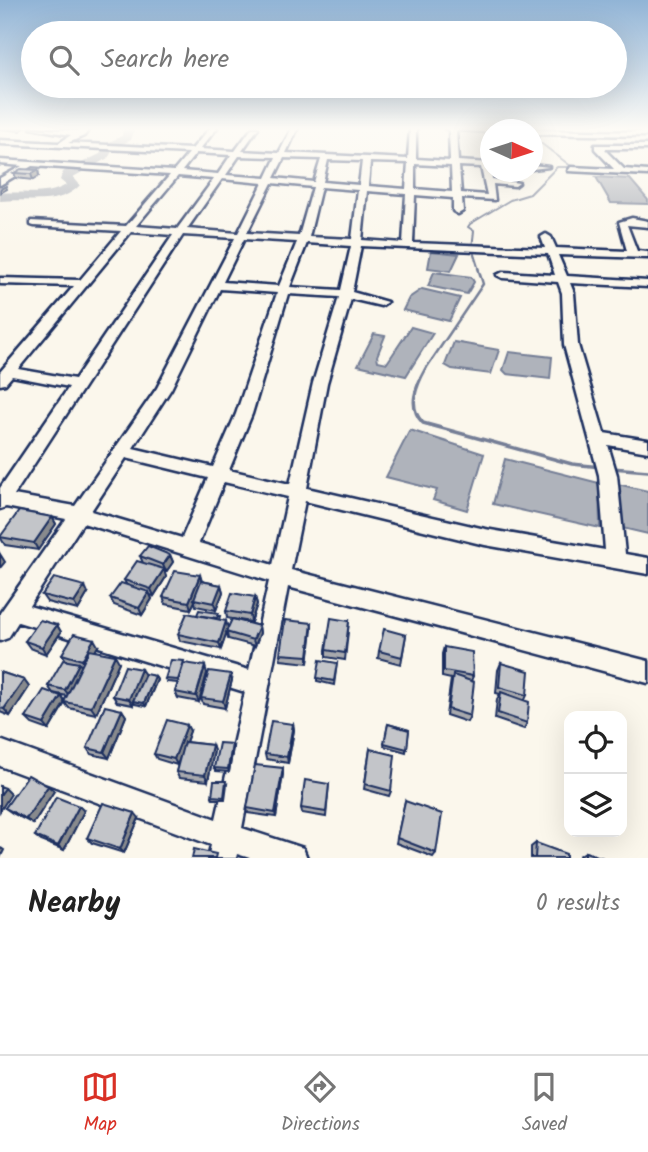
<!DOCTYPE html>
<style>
:root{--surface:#fff;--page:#f6f6f6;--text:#222;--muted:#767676;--line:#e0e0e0;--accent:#d93025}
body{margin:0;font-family:Kalam,sans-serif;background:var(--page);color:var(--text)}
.controls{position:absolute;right:21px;bottom:21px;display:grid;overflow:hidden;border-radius:14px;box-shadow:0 7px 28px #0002}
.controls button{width:63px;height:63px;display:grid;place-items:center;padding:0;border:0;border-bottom:2px solid var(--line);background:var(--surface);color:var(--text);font:35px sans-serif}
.compass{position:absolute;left:480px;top:119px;width:63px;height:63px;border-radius:50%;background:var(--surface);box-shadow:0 7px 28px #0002;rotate:93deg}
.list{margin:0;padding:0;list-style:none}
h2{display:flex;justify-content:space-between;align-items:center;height:91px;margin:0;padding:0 28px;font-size:30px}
h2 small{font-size:23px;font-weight:400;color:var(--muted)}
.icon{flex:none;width:38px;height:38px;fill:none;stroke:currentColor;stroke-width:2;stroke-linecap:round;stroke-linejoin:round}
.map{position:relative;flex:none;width:648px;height:858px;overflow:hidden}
.search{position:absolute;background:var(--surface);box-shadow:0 7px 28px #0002;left:21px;right:21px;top:21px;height:77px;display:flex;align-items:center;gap:18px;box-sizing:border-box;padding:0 24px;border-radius:38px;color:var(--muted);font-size:26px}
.sheet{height:196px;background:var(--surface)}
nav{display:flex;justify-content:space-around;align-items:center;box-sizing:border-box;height:98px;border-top:2px solid var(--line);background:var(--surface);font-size:19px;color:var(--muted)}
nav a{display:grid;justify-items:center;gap:4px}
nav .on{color:var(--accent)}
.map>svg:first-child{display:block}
</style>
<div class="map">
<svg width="648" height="858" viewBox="0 0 648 858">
<rect width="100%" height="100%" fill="#fbf7ec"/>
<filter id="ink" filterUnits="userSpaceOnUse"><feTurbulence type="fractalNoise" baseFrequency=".0143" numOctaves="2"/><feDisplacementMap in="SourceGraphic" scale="14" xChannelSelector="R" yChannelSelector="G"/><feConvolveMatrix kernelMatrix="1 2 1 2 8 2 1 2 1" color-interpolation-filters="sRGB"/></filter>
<g filter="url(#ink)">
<path fill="#afb3bb" stroke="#747e96" stroke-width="2" d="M596 177 630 179 648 200V204L611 203Z
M431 251 459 254 451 271 428 268Z
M434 272 471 277 474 282 467 294 428 286Z
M422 289 460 298 449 321 403 310 409 298Z
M411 327 433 333 406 376 358 365 374 334 385 336 377 356 378 361 387 363Z
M454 342 499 350 491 374 452 369 445 365Z
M509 352 552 357 550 379 507 374 503 370Z
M410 430 484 454 467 510 433 500 437 490 386 477Z
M505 459 599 483 600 528 493 504Z
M613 483 648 491V534L618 527Z"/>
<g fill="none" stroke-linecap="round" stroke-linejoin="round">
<path stroke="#747e96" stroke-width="2" d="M479 270 472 248 474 231 468 227 470 224 510 200 530 194 557 167H572L538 141 540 131 536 128"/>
<path stroke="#747e96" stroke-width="2.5" d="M425 370 483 284 478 268"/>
<path stroke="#747e96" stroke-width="3.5" d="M426 368C416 386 407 407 423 423L572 464 601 467
M612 468 648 471"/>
<path fill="#afb3bb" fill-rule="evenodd" d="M123 128H135L131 140 115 147 108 158 73 177 80 185C60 207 26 198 0 201V193C22 191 47 197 66 185L60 180 63 172 100 154 107 143 122 136Z"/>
<g stroke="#1b2f5e" stroke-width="5">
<path id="minor" d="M31 128 77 131 82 128H90L84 136 68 143 192 149 210 128H217L200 149 235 151 252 128H258L242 151 279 153 292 128H298L286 153 408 159 410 128H416V159L450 161 449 130 444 128H490L493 130 490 132 456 130 458 161 490 163 492 179 519 183 515 186 493 184 495 200 462 198 463 211 458 214 453 211V198L415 195 413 243 545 248 541 237 546 234 551 237 556 248 627 251 619 222 632 218 648 221V227L627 225 637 251 648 252V258L558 255 567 276 648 281V287L570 283 574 293 578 345 604 433 648 440V452L608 445 617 475 625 554 648 558V574L485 545 305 501 291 570 648 661V683L288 587 242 828 303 848 307 858H250L237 854 236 858H208L211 845 0 766V740L216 819 245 692 18 622 8 638 0 641V613L66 519 6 507 0 509V488L69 387 12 376 5 384 0 385V372L74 286 0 284V278L80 280 121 231 34 226 31 225V221L126 226 170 175 32 166 0 185V178L22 166 0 164V160L174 171 189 153 0 144V140L59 143 71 135ZM196 153 231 155 218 174 182 171ZM239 156 276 157 266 178 226 175ZM284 158 321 159 314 182 274 178ZM328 160 362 161 359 185 323 182ZM370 162 408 163 406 189 368 186ZM415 164 451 166 452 192 415 189ZM459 166 481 167 487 195 461 193ZM178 176 214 179 177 229 136 226ZM222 179 263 183 238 233 187 229ZM272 183 313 187 299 236 247 233ZM321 187 358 190 352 239 309 237ZM367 191 406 194 403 243 362 240ZM131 232 173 235 75 379 18 369ZM183 235 235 238 157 388 75 506 14 495ZM244 239 297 242 279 286 223 282ZM307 243 351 246 341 290 290 287ZM361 246 548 254 555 275 503 272 497 275 503 278 558 282 562 293 564 345 599 475 605 550 485 529 307 488 327 383 351 299 381 306 387 302 352 292ZM220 289 277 293 236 414 213 467 133 448 171 389ZM288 294 339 297 313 383 290 484 229 470 252 414ZM126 458 208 478 182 538 91 511ZM224 482 288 497 273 565 199 543ZM83 523 269 581 249 670 29 606Z
M532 130 648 132V136L532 134Z
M595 145H648V149H604L624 169 648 171V175L568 171 571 167 614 169 595 149Z
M532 165 549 167 532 169Z"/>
</g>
<use href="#minor" fill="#fbf7ec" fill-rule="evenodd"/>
</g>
<path fill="#a8a9ad" stroke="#1b2f5e" stroke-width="2" d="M0 128H25L20 131 0 129Z
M38 170 39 176 33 180 16 178 14 173Z
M52 517 56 524 38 550 5 545 0 537Z
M170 555 173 562 166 572H164L166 577 154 596 150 595 152 599 142 615 114 605 110 598 126 584 124 580 143 563 140 556Z
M200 575 202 581 221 585 223 592 216 610 196 606 195 601 191 609 166 604 163 597Z
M88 593 78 610 47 602 42 595Z
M255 597 257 604 251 622 233 619 259 626 260 633 255 646 228 639 227 633 221 649 180 641 178 634 197 615 220 616 219 620 228 629 232 619 227 618 226 611Z
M349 621 345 660 326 657V650Z
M312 623 308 663 281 660 280 654Z
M57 625 61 632 46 654 30 648 25 641Z
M406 635 401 664 378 658 379 651Z
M98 646 94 651 119 662 96 714 69 708 65 703 49 730 32 724 26 718 61 696 64 701 67 696 53 693 48 686 66 660 62 654Z
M444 647 473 676 471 681 470 716 467 722 446 715 451 679 442 677V654Z
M337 663 334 685 317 681V678Z
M501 663 527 695 525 700 527 723 524 729 495 719 497 699 500 694 496 693 498 670Z
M184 664 207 673 199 702 178 698 175 692 178 683 167 682 165 679Z
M0 672 24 680 29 687 10 716 0 712Z
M145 675 155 676 157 680 146 706 135 704 134 702 133 705 117 702 113 696Z
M232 680 225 708 203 704 201 698Z
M122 710 126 716 109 758 91 754 87 748Z
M293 724 294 730 288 763 266 759 265 754Z
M388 724 409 730 406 752 384 746Z
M190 731 186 742 212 745 214 751 208 781 179 778 176 772 180 757 177 765 157 759 154 754Z
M233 747 229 772 216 771 214 768Z
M370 749 391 791 389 796 364 789Z
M283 768V774L276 817 248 813 247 808Z
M227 784 225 799H213L212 796Z
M329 784 326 817 302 813 301 808Z
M48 786 54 791 33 824 12 813 5 808Z
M405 801 436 853 433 857 396 843Z
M84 811 64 850 41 841 35 836Z
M139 818 124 853 92 843 87 838Z
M536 843 566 858H531V847Z
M585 852 603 858H579V856Z"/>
<path fill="#888a8d" stroke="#1b2f5e" stroke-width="2" d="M38 170 39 176 33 180 31 174Z
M6 186 7 189 0 193V189Z
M52 517 56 524 38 550 34 543Z
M0 554 5 562 0 568Z
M170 555 173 562 166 572 163 565Z
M164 569 166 577 154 596 151 589Z
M200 575 202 583 194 599 195 601 191 609 189 602Z
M221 585 223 592 216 610 214 603Z
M85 586 88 593 78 610 74 603Z
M149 592 152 599 142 615 139 608Z
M255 597 257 604 251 622 250 615Z
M226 621 228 628 221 649 219 643Z
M312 623V630L308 663V656Z
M57 625 61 632 46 654 42 647Z
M259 626 260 633 255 646 253 640Z
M94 639 98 646 86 667 82 660Z
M115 655 119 662 96 714 91 707Z
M79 663 83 669 69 696 65 690Z
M205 666 207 673 199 702 196 696Z
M141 669 145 675 133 701 134 702 133 705 129 699Z
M231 674 232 680 225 708 223 701Z
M155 676 157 680 146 706 144 703Z
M24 680 29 687 10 716 4 709Z
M61 696 65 702 49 730 44 724Z
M122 710 126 716 109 758 104 752Z
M293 724 294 730 288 763 287 757Z
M187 725 190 731 177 765 174 759Z
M232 744 233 747 229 772 228 769Z
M212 745 214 751 208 781 205 775Z
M283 768V774L276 817 275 813Z
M48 786 54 791 33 824 26 819Z
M5 788 11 794 0 811V795Z
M79 806 84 811 64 850 58 846Z
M135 813 139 818 124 853 120 849Z
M1 848 4 850 0 858V850Z"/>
<path fill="#c3c5c9" stroke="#1b2f5e" stroke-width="2" d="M21 169 38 170 31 174 14 173Z
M19 511 52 517 34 543 0 537Z
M148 546 170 555 163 565 140 556Z
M137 561 164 569 151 589 124 580Z
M175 571 200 575 189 602 163 597Z
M54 578 85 586 74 603 42 595Z
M201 581 221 585 214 603 194 599Z
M121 583 149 592 139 608 110 598Z
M232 593 255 597 250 615 226 611Z
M199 610 219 613 217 618 197 615Z
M187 613 226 621 219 643 178 634Z
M331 618 349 621 345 653 326 650Z
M232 619 259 626 253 640 226 632Z
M40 620 57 625 42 647 25 641Z
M285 620 312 623 308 656 280 654Z
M384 629 406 635 402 657 379 651Z
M74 634 94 639 82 660 62 654Z
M444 647 472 652 473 676 444 671Z
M89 650 115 655 91 707 64 702Z
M63 660 79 663 65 690 48 686Z
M171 660 184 661 178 680 165 679Z
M320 660 337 663 334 681 317 678Z
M184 663 205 666 196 696 175 692Z
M501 663 529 671 527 695 499 687Z
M125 666 141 669 129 699 113 696Z
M209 671 231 674 223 701 201 698Z
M0 672 24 680 4 709 0 708Z
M145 674 155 676 144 703 133 701Z
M453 675 474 682 470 716 448 709Z
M44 690 61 696 44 724 26 718Z
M501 692 529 702 527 723 498 713Z
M105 706 122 710 104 752 87 748Z
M167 720 187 725 174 759 154 754Z
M271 721 293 724 287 757 265 754Z
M388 724 409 730 407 749 384 743Z
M184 742 212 745 205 775 176 772Z
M219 743 232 744 228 769 214 768Z
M370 749 395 755 391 791 365 784Z
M255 765 283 768 275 813 247 808Z
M28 775 48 786 26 819 5 808Z
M305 780 329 784 326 812 301 808Z
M214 781H226L224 797 212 796Z
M0 786 5 788 0 795Z
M56 797 79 806 58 846 35 836Z
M405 801 442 814 436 853 397 838Z
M103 803 135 813 120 849 87 838Z
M536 843 566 854V858H535Z
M194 849 216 854 215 858H192Z
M585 852 603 858H585Z"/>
</g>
<linearGradient id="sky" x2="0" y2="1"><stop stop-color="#91b4d6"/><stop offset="0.52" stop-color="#fdfbf6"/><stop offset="1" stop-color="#fdfbf6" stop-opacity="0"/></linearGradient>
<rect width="648" height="248" fill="url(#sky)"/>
</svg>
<div class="controls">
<button><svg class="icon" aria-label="locate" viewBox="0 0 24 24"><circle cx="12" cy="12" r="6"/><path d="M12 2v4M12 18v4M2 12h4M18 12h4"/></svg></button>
<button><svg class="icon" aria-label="layers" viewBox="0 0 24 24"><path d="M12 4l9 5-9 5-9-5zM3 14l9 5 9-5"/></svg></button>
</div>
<svg class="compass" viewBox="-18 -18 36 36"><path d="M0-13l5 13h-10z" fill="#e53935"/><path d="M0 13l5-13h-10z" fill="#767676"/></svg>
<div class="search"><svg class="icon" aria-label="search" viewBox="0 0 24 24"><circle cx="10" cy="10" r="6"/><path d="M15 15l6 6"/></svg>Search here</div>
</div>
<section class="sheet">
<h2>Nearby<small>0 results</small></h2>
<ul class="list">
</ul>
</section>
<nav>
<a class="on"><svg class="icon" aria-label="map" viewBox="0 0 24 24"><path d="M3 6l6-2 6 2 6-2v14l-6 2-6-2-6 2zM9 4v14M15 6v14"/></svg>Map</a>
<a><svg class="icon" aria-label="directions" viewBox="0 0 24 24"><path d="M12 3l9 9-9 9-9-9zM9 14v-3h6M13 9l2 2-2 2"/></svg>Directions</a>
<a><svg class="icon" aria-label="saved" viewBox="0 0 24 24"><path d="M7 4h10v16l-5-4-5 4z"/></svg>Saved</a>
</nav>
